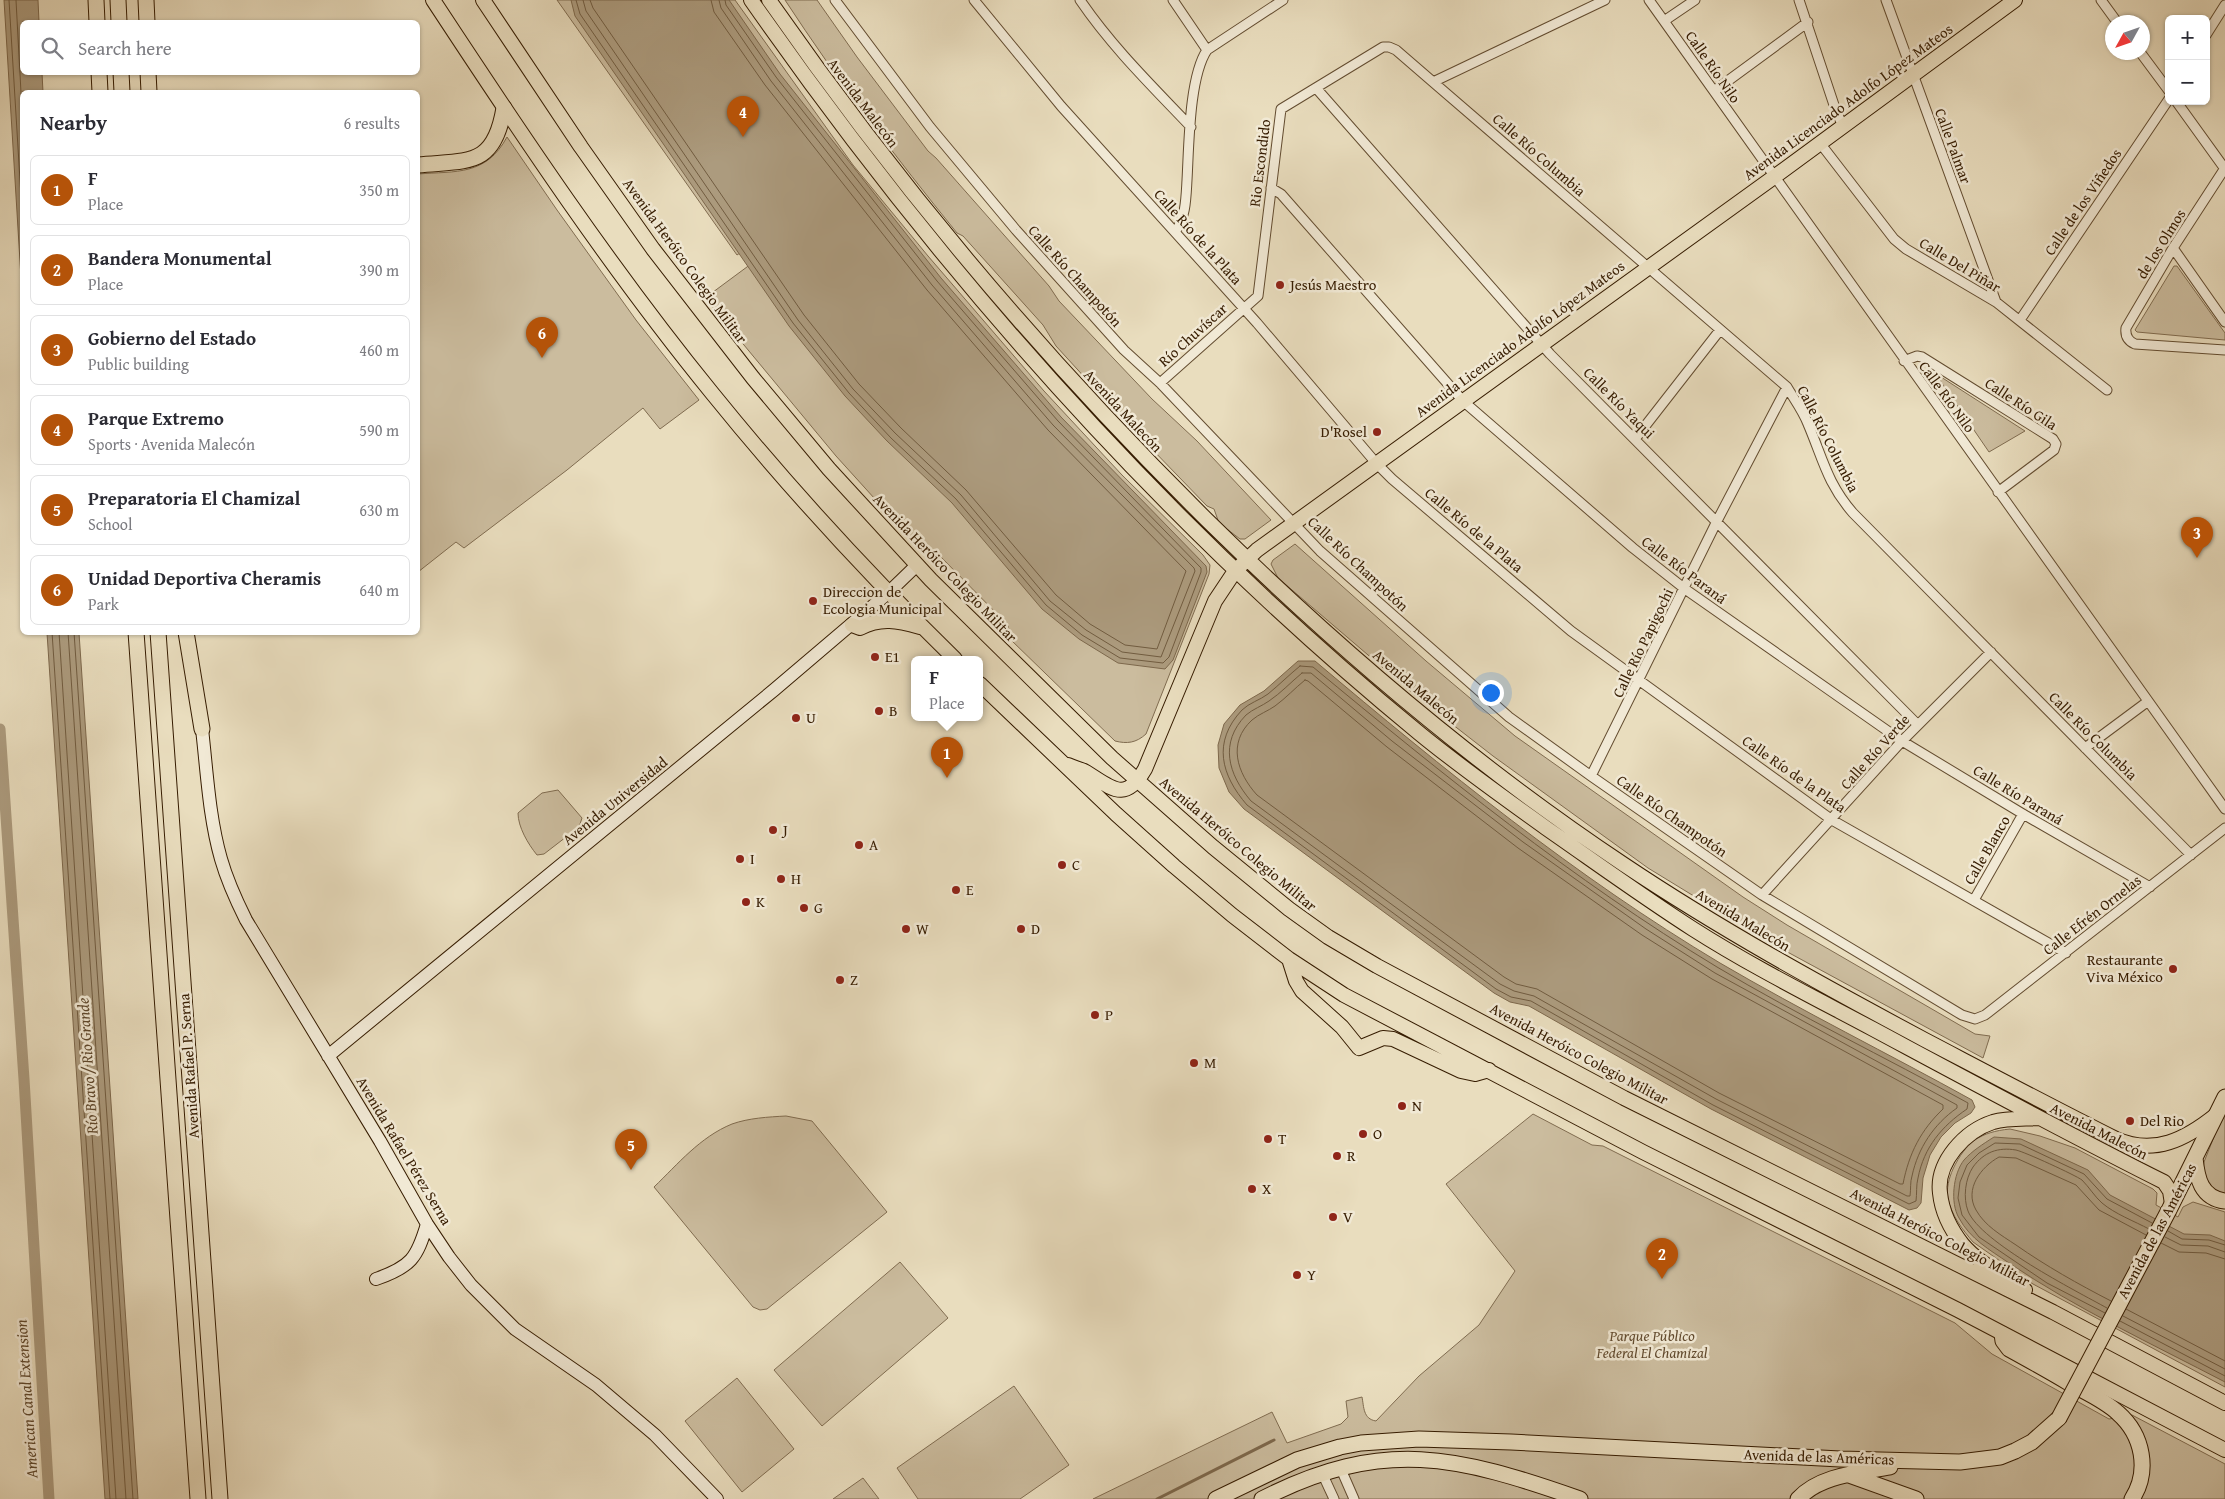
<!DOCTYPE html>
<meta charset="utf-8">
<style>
:root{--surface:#fff;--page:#f7f7f7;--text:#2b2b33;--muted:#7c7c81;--line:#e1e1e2;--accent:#b45309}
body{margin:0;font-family:"Gentium Book Plus",serif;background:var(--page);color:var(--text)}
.controls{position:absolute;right:15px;top:15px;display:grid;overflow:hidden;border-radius:8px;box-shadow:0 1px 4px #0004}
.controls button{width:45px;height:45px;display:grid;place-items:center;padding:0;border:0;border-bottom:1px solid var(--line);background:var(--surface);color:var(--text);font:25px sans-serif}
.compass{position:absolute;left:2105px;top:15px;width:45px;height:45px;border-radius:50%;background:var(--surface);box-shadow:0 1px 4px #0004;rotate:230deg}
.you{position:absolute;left:1490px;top:692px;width:18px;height:18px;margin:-12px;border:4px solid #fff;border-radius:50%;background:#1a73e8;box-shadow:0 0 0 8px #1a73e833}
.badge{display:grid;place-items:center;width:32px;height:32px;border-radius:50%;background:var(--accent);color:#fff;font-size:16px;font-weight:700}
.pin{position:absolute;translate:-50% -41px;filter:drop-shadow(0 1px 2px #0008)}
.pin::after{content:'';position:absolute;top:26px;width:18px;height:15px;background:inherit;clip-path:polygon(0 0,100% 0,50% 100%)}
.popup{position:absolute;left:911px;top:656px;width:72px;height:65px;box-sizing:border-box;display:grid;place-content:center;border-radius:8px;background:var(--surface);filter:drop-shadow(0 1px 4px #0005);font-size:16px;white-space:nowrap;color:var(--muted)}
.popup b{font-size:19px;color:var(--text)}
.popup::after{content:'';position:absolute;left:50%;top:100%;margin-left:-10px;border:10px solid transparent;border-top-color:var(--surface)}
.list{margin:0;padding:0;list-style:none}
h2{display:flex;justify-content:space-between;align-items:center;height:65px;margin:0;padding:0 20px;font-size:21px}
h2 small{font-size:16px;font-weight:400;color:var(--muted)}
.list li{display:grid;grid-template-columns:32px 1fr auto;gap:15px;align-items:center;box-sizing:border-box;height:70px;margin:0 10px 10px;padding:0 10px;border:1px solid var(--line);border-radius:8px}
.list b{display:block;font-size:19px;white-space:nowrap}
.list p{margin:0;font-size:16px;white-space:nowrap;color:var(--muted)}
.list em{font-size:16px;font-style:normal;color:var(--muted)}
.icon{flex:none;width:28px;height:28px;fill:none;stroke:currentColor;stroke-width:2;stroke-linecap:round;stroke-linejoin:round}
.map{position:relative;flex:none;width:2225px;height:1499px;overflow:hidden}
.search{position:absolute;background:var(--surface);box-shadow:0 1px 4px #0004;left:20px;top:20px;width:400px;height:55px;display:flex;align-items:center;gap:12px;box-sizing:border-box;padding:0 18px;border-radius:8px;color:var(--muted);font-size:19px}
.panel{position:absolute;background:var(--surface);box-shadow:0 1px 4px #0004;left:20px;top:90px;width:400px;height:545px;border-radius:8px}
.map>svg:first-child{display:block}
</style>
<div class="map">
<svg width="2225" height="1499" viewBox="0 0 2225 1499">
<rect width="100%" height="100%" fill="#e9ddbe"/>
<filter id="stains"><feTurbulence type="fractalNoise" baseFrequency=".004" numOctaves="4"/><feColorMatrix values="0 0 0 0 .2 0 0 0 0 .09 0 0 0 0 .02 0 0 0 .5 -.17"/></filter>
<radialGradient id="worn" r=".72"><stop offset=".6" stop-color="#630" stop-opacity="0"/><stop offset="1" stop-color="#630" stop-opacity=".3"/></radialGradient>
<path fill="#cbbc9e" stroke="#806c50" d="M557 0H735L853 165 928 256 1044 391 1122 475 1203 555 1210 565 1209 574 1146 734C1136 743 1127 744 1115 741L1011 640 1008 625 937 553 923 552 836 456 705 298 755 261 746 249 737 255Z
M785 0H817L857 57 928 151 936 158 1049 286 1059 301 1152 399 1197 441 1271 520 1245 539H1240L1219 523 1214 509 1207 506 1120 416 1056 346 1043 325 963 236 957 233C896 158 838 81 785 0Z
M507 137 557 210 636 320 699 400 660 429 643 408 567 470 464 548 456 542 418 572V174C456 171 486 176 507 137Z
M2174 266H2177L2225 333V340L2137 332 2135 330Z
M1941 377 2025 431 1989 452 1939 379Z
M1295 544 1426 661 1515 736 1743 897 1787 925 1975 1034 1990 1036 1983 1058 1769 942 1648 868 1493 756 1416 696 1278 578 1271 564 1273 560Z
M558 790 582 818 579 827 544 854 537 855C528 844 518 827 518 813L542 793Z
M2225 1109V1195L2210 1188 2203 1172 2204 1162Z
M1533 1114 1592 1145 1603 1146 1955 1323 1992 1354 2109 1419 2132 1415 2225 1464V1499H1093L1272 1412 1287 1443 1341 1424 1348 1417 1346 1401 1362 1397C1364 1407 1363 1419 1376 1421L1419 1376 1479 1325 1515 1271 1446 1184Z
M786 1116 812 1121 887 1212 767 1309 760 1310 753 1307 654 1187C678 1164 700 1137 732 1124 749 1118 768 1117 786 1116Z
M2010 1129 2040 1136 2075 1148 2153 1189 2157 1193 2156 1205 2178 1217 2183 1207 2193 1202 2225 1212V1387L2033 1284 1973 1242C1962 1229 1952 1216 1948 1199 1946 1189 1949 1178 1953 1169 1966 1142 1980 1132 2010 1129Z
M900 1262 948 1318 822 1426 774 1370Z
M737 1378 794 1449 742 1492 685 1421Z
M1014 1386 1069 1465 1020 1499H918L897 1468Z
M863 1478 879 1499H833Z"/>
<path fill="#ac9b7e" stroke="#7d684c" d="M4 0H38L39 22H22V72L42 73 43 92H22V294Z
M571 0H729L780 74 941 278 1061 417 1206 566 1207 572 1173 660 1165 669 1118 663 1079 639 1042 609 952 503 887 441 845 396 789 326 575 16Z
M47 633H79L138 1499H105Z
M1298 661H1315C1443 769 1576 877 1720 963 1802 1011 1889 1054 1972 1100L1975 1107 1971 1113 1955 1123 1941 1137 1930 1155 1923 1178 1921 1203 1917 1208 1909 1210 1711 1109 1529 1006 1510 1002 1494 993 1244 809 1229 792 1219 768 1218 745 1224 724 1240 705 1264 691Z
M1994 1137 2021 1139 2088 1170 2110 1195 2184 1234 2210 1235 2225 1241V1382C2152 1344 2077 1309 2009 1263 1990 1250 1970 1239 1959 1218 1950 1203 1953 1174 1964 1160 1972 1151 1983 1144 1994 1137Z"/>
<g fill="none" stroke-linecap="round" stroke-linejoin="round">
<path stroke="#715c40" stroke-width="1" d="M9 0 22 213
M16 0 22 111
M576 0 580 14 793 323 849 393 891 438 956 499 1046 605 1082 635 1120 658 1163 663 1169 657 1201 572V568L1058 421 937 281 776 77 726 5 725 0
M583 0 586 11 798 320 853 389 895 433 961 495 1050 601 1086 630 1122 652 1161 657 1195 571 1194 568 1053 425 932 285 771 81 721 8 719 0
M590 0 593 8 804 315 859 384 901 428 966 490 1056 595 1090 624 1125 645 1157 649 1186 571 1048 430 927 290 765 85 714 12 711 0
M52 632 110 1499
M59 632 116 1499
M68 632 126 1499
M74 632 133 1499
M1300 666 1313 667C1442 774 1573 880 1717 967 1799 1016 1885 1057 1968 1103L1967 1109C1942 1126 1924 1147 1918 1178 1916 1185 1917 1194 1916 1201L1909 1204 1713 1105 1531 1001 1511 997 1496 989 1247 805C1221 775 1212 742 1242 710 1249 703 1260 700 1268 694 1279 685 1289 675 1300 666Z
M1302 673H1311L1392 741 1523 842 1646 929 1715 973 1957 1105V1108C1934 1124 1918 1148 1912 1176 1910 1182 1911 1189 1910 1196H1907L1716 1099 1534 996 1514 991 1500 984 1251 801C1228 774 1219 743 1246 715 1253 709 1262 706 1269 701 1281 693 1291 682 1302 673Z
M1305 680 1308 681 1387 747 1518 848 1642 935 1712 979 1943 1105V1109C1921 1130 1909 1153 1903 1184H1900L1719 1093 1537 989 1516 984 1504 977 1257 795C1237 773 1227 743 1252 720 1259 714 1268 711 1275 706 1286 698 1295 688 1305 680Z
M2168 1231 2182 1239 2209 1240 2225 1245
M2165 1237 2181 1245 2208 1246 2225 1252
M2161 1243 2179 1252 2206 1253 2225 1259
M2111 1301C2078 1284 2046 1266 2016 1245 2001 1235 1985 1226 1976 1210 1964 1189 1981 1167 1999 1157L2016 1158 2076 1185 2099 1210 2146 1235
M2107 1308C2076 1291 1980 1242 1968 1211 1963 1198 1965 1179 1973 1167 1984 1152 1998 1147 2016 1150 2025 1152 2075 1175 2082 1180 2089 1187 2095 1197 2102 1203 2115 1214 2134 1221 2149 1229
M2126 1309 2225 1361
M2105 1313 2047 1283 1979 1237 1962 1215 1958 1198 1960 1182 1967 1165 1979 1153 1995 1143 2020 1144 2084 1174 2107 1199 2152 1223
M2123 1316 2225 1369
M2120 1321 2225 1376"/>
<path stroke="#7d684c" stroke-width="3" d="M1157 1499 1274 1440"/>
<path stroke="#ac9b7e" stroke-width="11" d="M0 729 24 1079 49 1499"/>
<g stroke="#634c30" stroke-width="11">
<path id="minor" d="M835 0 930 127 1016 230 1124 350 1160 383 1320 551 1509 717 1591 776 1762 895 1962 1015 1975 1019 1985 1015 2225 828
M974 0 1061 106 1257 323 1376 463 1392 479 1571 631 1832 820 2066 953
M1080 0C1112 47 1152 86 1191 127
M1173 0 1207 50
M1649 0 2225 809
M1799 0 1836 111 1843 126
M1886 0 1996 302
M2101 0 2117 22
M1664 21 1695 0
M2206 35 2225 5
M2140 52 2169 91
M1433 82 1605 0
M1316 88 1550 354 1918 725
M1714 91 1808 22
M2176 101 2225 169
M1820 143 1894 239 1906 249 1996 302 2107 390
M2225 168 2173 248 2126 328C2125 336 2128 341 2135 344L2225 350
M1271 188 1281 194 1463 401 1633 548 1685 589 1902 741 2023 814 2150 887
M1175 232C1186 218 1186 197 1187 180 1189 146 1189 77 1207 50L1283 0
M2173 248 2225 322
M2020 320 2169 99
M1904 361 1917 356 1922 357 2053 439 2056 444 2054 450 1998 492
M1160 383 1258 296 1281 109 1383 47H1389L1396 50 1433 82 1787 387C1794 399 1803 411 1808 424 1823 459 1827 483 1853 513L2191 855
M1635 439 1720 330
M2085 748 2147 702
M1591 776 1717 521 1787 387
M1762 895 1902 741 1991 652
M1974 900 2023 814
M1340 1467 1354 1499
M1322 1473 1334 1499"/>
</g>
<g stroke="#361c01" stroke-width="14">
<path id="secondary" d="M202 729C207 772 209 817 221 859 227 880 236 900 246 920L380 1141 427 1224 449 1257 471 1285 515 1329 596 1385 655 1435 717 1499
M328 1056 774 690 888 593 917 565
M376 1279C411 1267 417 1258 427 1224"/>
</g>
<g stroke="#361c01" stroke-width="16">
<path id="primary" d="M433 0C521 134 611 269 712 393 788 487 869 575 955 659
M483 0 581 147 653 249 753 378 829 469 931 580 1112 758 1213 847 1289 909 1328 937 1377 966 1624 1098 2053 1312 2225 1403
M751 0C941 272 1162 522 1419 733 1459 766 1503 797 1546 828 1595 862 1643 897 1693 929 1751 966 1813 997 1873 1029 1970 1081 2066 1133 2164 1182L2170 1191 2172 1204
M769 0C899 187 1046 361 1208 521 1336 647 1473 764 1623 864 1720 929 1822 985 1925 1040 1988 1073 2052 1107 2116 1139 2154 1156 2186 1139 2216 1115
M852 625 860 628C881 617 898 621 920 627
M980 684 1116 814 1174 866 1232 915 1289 959 1344 995 1643 1152 1958 1310 2225 1450
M1068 765C1074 768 1081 769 1086 772 1113 789 1125 803 1145 769L1215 601 1235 571 1257 550 1774 177 2015 0
M1289 959 1296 981 1302 991 1342 1027 1359 1048 1383 1038 1393 1039 1461 1071 1475 1074 1489 1070
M2025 1290C2005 1275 1979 1264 1963 1245 1951 1230 1942 1213 1940 1193 1936 1162 1965 1131 1993 1122 2007 1118 2025 1119 2039 1118"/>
</g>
<g stroke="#361c01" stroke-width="17">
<path id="trunk" d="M96 0 97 22
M118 0 119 22
M146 0 147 22
M99 72 100 92
M121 72 122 92
M148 72 149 92
M418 165C468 160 494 168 504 108
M136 632 198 1499
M158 632 220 1499
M186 632 202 729
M2195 1158C2197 1178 2201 1198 2225 1201
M2169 1210 2225 1097
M2002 1334 2003 1341 2009 1349C2029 1360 2049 1371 2069 1383 2085 1392 2104 1400 2118 1413 2143 1435 2150 1471 2132 1499
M1849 1475 1916 1499
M1216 1499 1297 1460 1340 1447 1361 1443 1419 1439 1511 1442 1840 1459 1960 1462 2000 1457 2015 1451 2032 1442 2059 1418
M1262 1499C1384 1437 1457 1456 1580 1499
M1798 1499C1820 1475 1859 1473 1890 1467"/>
</g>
<use href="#minor" stroke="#f1e9d5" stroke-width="9"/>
<use href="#secondary" stroke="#f1e9d5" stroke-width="12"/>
<use href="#primary" stroke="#e9ddbe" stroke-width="14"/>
<use href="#trunk" stroke="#e9ddbe" stroke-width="15"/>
<g stroke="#361c01" stroke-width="17" stroke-linecap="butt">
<path id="trunk-bridge" d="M2059 1418 2169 1210"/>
</g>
<use href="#trunk-bridge" stroke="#e9ddbe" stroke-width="15"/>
</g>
<g fill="#8f2418" stroke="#f1e9d5" stroke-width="2">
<circle cx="1280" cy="285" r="5"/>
<circle cx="1377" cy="432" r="5"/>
<circle cx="813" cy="601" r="5"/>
<circle cx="875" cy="657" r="5"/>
<circle cx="879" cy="711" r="5"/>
<circle cx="796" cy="718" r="5"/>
<circle cx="773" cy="830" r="5"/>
<circle cx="859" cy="845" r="5"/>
<circle cx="740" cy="859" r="5"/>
<circle cx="1062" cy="865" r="5"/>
<circle cx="781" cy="879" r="5"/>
<circle cx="956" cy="890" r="5"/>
<circle cx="746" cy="902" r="5"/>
<circle cx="804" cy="908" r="5"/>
<circle cx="906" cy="929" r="5"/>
<circle cx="1021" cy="929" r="5"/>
<circle cx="2173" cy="969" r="5"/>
<circle cx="840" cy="980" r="5"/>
<circle cx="1095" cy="1015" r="5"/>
<circle cx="1194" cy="1063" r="5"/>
<circle cx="1402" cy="1106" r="5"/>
<circle cx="2130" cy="1121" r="5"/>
<circle cx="1363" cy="1134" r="5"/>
<circle cx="1268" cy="1139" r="5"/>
<circle cx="1337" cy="1156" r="5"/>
<circle cx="1252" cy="1189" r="5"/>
<circle cx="1333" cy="1217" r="5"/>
<circle cx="1297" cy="1275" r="5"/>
</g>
<g text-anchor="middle" stroke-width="5" stroke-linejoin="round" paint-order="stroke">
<g font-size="15" fill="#361c01" stroke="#f1e9d5">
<text transform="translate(1713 67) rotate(55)" y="5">Calle Río Nilo</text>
<text transform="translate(1848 102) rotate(-36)" y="5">Avenida Licenciado Adolfo López Mateos</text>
<text transform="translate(863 103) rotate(53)" y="5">Avenida Malecón</text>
<text transform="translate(1953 146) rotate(70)" y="5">Calle Palmar</text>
<text transform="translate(1539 155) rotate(41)" y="5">Calle Río Columbia</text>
<text transform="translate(1260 163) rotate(-83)" y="5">Rio Escondido</text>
<text transform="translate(2083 202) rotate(-56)" y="5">Calle de los Viñedos</text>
<text transform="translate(1198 237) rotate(48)" y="5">Calle Río de la Plata</text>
<text transform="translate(2161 244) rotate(-58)" y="5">de los Olmos</text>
<text transform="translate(685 261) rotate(54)" y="5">Avenida Heróico Colegio Militar</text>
<text transform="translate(1960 265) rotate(31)" y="5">Calle Del Piñar</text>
<text transform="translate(1075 276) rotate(48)" y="5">Calle Río Champotón</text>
<text transform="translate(1193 335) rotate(-42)" y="5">Río Chuvíscar</text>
<text transform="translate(1520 339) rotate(-36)" y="5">Avenida Licenciado Adolfo López Mateos</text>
<text transform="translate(1947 397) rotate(54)" y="5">Calle Río Nilo</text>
<text transform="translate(1619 403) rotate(45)" y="5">Calle Río Yaqui</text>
<text transform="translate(2021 404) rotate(33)" y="5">Calle Río Gila</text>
<text transform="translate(1123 411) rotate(47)" y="5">Avenida Malecón</text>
<text transform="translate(1828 439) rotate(63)" y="5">Calle Río Columbia</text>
<text transform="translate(1474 530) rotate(40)" y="5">Calle Río de la Plata</text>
<text transform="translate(1358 564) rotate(43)" y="5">Calle Río Champotón</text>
<text transform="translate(945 568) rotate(46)" y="5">Avenida Heróico Colegio Militar</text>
<text transform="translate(1684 570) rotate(37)" y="5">Calle Río Paraná</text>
<text transform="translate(1643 643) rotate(-64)" y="5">Calle Río Papigochi</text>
<text transform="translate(1416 687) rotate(40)" y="5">Avenida Malecón</text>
<text transform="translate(2093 736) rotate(45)" y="5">Calle Río Columbia</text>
<text transform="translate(1875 752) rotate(-48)" y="5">Calle Río Verde</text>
<text transform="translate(1794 774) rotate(35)" y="5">Calle Río de la Plata</text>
<text transform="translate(2018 795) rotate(31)" y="5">Calle Río Paraná</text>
<text transform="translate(615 801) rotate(-39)" y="5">Avenida Universidad</text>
<text transform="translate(1672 816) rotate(35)" y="5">Calle Río Champotón</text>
<text transform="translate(1238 844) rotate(40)" y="5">Avenida Heróico Colegio Militar</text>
<text transform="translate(1987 850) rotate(-60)" y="5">Calle Blanco</text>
<text transform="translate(2092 915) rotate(-38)" y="5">Calle Efrén Ornelas</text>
<text transform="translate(1743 920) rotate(31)" y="5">Avenida Malecón</text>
<text transform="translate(1579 1054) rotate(28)" y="5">Avenida Heróico Colegio Militar</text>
<text transform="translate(189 1066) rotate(-94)" y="5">Avenida Rafael P. Serna</text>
<text transform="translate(2099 1131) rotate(27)" y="5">Avenida Malecón</text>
<text transform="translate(404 1151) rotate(59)" y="5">Avenida Rafael Pérez Serna</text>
<text transform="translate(2157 1231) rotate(-62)" y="5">Avenida de las Américas</text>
<text transform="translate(1940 1237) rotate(27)" y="5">Avenida Heróico Colegio Militar</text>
<text transform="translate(1819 1457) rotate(2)" y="5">Avenida de las Américas</text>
</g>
<g font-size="15" fill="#361c01" stroke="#f1e9d5" text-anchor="start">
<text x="1290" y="290">Jesús Maestro</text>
<text x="1367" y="437" text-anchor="end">D'Rosel</text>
<text x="823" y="597">Direccion de<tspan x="823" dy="17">Ecologia Municipal</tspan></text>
<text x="885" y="662">E1</text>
<text x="889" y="716">B</text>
<text x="806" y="723">U</text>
<text x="783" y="835">J</text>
<text x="869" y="850">A</text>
<text x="750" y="864">I</text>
<text x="1072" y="870">C</text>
<text x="791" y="884">H</text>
<text x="966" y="895">E</text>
<text x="756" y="907">K</text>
<text x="814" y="913">G</text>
<text x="916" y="934">W</text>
<text x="1031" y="934">D</text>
<text x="2163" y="965" text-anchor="end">Restaurante<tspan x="2163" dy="17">Viva México</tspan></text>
<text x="850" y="985">Z</text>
<text x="1105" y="1020">P</text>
<text x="1204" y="1068">M</text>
<text x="1412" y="1111">N</text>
<text x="2140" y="1126">Del Rio</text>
<text x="1373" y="1139">O</text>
<text x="1278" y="1144">T</text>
<text x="1347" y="1161">R</text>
<text x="1262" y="1194">X</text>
<text x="1343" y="1222">V</text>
<text x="1307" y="1280">Y</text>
</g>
<g font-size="15" font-style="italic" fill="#634c30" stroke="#f1e9d5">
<text x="1652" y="1341">Parque Público<tspan x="1652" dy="17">Federal El Chamizal</tspan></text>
</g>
<g font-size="16" font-style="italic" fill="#5f482d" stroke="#f1e9d5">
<text transform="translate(87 1066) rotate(-94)" y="6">Río Bravo / Rio Grande</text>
<text transform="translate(26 1399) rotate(-94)" y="6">American Canal Extension</text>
</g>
</g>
<rect width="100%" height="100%" filter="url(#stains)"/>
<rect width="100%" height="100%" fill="url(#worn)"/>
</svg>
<div class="controls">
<button>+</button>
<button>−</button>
</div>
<svg class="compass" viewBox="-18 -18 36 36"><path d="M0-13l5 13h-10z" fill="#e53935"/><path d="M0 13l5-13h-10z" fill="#7c7c81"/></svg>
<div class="you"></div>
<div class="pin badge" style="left:947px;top:778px">1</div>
<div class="popup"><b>F</b>Place</div>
<div class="pin badge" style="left:1662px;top:1279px">2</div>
<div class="pin badge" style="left:2197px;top:558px">3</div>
<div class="pin badge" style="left:743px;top:137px">4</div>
<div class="pin badge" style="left:631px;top:1170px">5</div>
<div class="pin badge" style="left:542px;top:358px">6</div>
<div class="search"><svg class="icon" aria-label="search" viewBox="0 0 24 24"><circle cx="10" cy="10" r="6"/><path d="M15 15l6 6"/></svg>Search here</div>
<section class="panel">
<h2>Nearby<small>6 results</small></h2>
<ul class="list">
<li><span class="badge">1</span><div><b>F</b><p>Place</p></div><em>350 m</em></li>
<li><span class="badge">2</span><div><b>Bandera Monumental</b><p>Place</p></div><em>390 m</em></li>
<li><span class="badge">3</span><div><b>Gobierno del Estado</b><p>Public building</p></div><em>460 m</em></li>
<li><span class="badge">4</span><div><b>Parque Extremo</b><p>Sports · Avenida Malecón</p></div><em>590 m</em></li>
<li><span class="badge">5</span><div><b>Preparatoria El Chamizal</b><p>School</p></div><em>630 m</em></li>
<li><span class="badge">6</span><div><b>Unidad Deportiva Cheramis</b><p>Park</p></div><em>640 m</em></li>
</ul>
</section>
</div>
